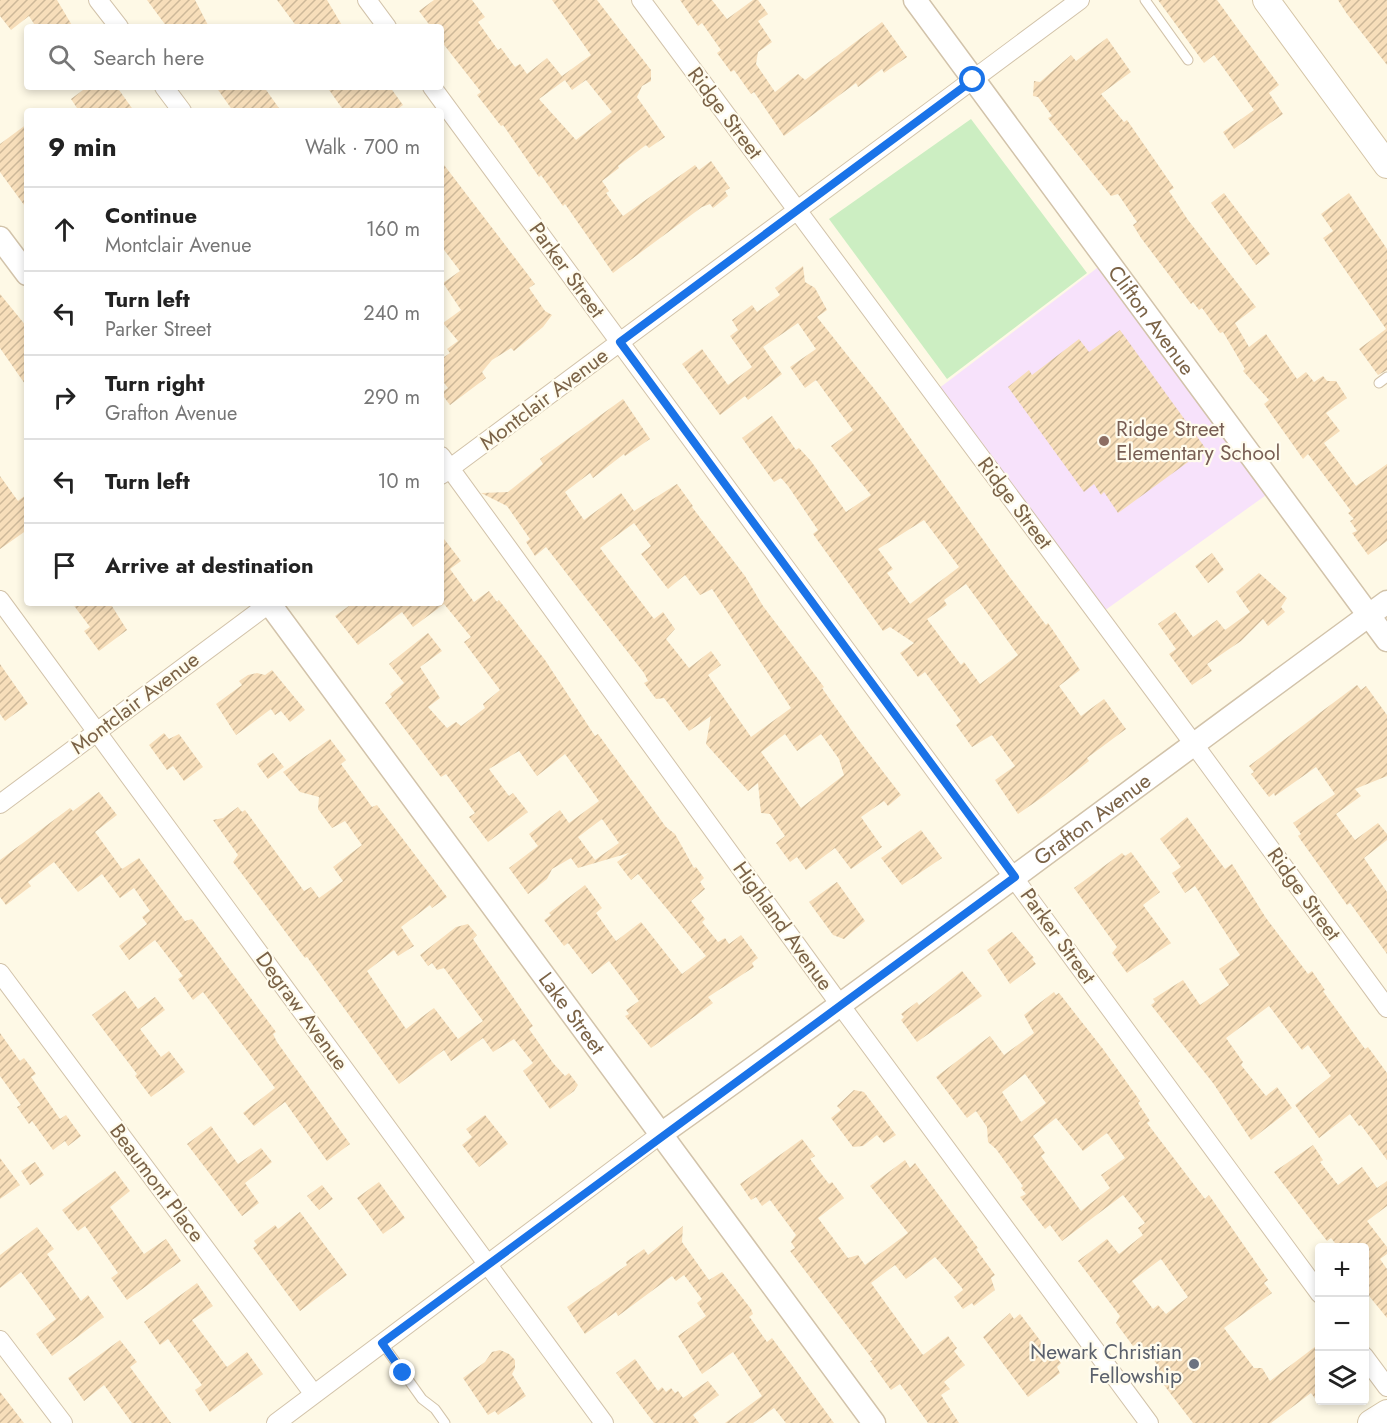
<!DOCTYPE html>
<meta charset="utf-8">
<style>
:root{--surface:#fff;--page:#f6f6f6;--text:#222;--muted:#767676;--line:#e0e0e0}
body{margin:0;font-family:Jost,sans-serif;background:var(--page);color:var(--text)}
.controls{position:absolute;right:18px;bottom:18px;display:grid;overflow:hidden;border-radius:6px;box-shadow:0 3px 9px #0003}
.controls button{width:54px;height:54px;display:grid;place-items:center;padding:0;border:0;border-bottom:2px solid var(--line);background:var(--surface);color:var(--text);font:30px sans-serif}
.stop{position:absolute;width:18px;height:18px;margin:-14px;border:4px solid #1a73e8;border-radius:50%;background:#fff}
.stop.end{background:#1a73e8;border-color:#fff;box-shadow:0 2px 6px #0008}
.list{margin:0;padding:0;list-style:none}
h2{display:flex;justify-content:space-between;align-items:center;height:78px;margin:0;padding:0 24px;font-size:26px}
h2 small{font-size:20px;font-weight:400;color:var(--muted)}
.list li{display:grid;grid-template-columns:39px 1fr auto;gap:18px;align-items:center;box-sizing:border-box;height:84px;padding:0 24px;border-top:2px solid var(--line)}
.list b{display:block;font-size:22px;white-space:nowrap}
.list p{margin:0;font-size:20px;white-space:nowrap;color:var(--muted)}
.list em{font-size:20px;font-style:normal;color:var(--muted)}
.icon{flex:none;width:33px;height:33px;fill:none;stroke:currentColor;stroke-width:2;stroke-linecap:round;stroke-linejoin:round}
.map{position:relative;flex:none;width:1387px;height:1423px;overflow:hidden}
.search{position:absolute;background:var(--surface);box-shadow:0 3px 9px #0003;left:24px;top:24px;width:420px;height:66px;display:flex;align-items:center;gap:15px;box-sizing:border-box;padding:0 21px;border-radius:6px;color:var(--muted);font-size:22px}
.panel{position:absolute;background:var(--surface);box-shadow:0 3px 9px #0003;left:24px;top:108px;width:420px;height:498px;border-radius:6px}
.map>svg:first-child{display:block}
</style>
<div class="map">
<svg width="1387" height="1423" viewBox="0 0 1387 1423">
<defs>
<pattern id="building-hatch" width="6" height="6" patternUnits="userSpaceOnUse" patternTransform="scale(1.5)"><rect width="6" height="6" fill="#f7deba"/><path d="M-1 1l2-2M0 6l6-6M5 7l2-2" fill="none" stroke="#cdb899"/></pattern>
</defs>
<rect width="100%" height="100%" fill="#fef9e6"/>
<path fill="#f7e2fb" d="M1101 265 1269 493 1104 611 938 389Z"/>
<path fill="#cceec2" d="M971 119 1087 273 947 379 829 219Z"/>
<path fill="url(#building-hatch)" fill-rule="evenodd" d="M0 0H57L73 27H36L29 16 11 30 0 16Z
M147 0H195L209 27H167Z
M277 0H327L343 27H297Z
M434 0H472L485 17 478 22 498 50 501 48 515 67 520 64 527 74 547 58 565 80 539 99 576 140 612 112 586 80 572 90 562 76 591 55 552 0H597L651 70V81L642 86 637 97 665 137 649 148 646 145 618 166 619 168 602 181 609 191 606 193 623 216 695 165 699 170 711 161 730 188 725 191 728 196 713 208 710 204 702 207 613 273 565 204 563 206 541 175 539 177 503 125 501 126 477 95 481 92 441 41V27H431L419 11Z
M680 0H712L727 19 753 0H758L768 14 758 21 772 42 758 52 756 64 775 92 798 74 805 80 882 22 907 57 884 73 882 69 858 87 856 83 784 136 754 92 751 94 734 70 731 72 717 53 721 50 702 23 698 26Z
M1158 0H1217L1279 85 1269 93 1283 114 1234 149 1223 132 1254 110 1214 55 1204 63Z
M1338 0H1387V65L1347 14Z
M1107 38 1131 72 1101 94 1124 122 1127 120 1174 188 1169 191 1188 220 1256 307 1235 323 1249 347 1266 334 1297 379 1306 372 1314 382 1323 376 1327 381H1336L1347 398 1326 413 1340 431 1324 443 1356 486 1387 464V541L1368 555 1352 533 1357 531 1350 521 1354 519 1348 513 1351 511 1308 454 1303 459 1291 442 1264 404 1269 400 1243 371 1245 369 1223 332 1220 333 1202 308 1199 310 1193 302 1191 304 1141 238 1133 225 1137 222 1118 194 1111 196 1048 118 1052 116 1038 97 1033 96 1034 81 1040 82 1071 55 1076 61Z
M87 87H117L134 111H79L71 99Z
M216 87H264L281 111H233Z
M327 87H390L403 105 395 111H344Z
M27 124V209L0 172V144Z
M441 161 535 284 529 288 545 311 552 315 543 327 514 351 511 348 492 360 482 372 486 378 450 405 441 393 448 388 441 379V359L450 353 447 349 458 341 443 323 461 310 443 283 460 271 441 246Z
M1224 193 1270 254 1256 265 1211 203Z
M1349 193 1387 249V370L1378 375 1359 349 1386 329 1323 238 1333 231 1321 214Z
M803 266 805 282 815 288 827 310 817 317 887 405 1009 576 1046 625 1048 623 1080 670 1059 686 1081 716 1104 699 1126 729 1087 758 1089 761 1044 796 1018 814 995 780 1015 766 992 735 972 747 956 725 961 721 925 672 918 677 900 653 914 643 890 627 883 631 813 534 818 530 788 486 781 478 774 482 742 438 772 416 796 450 799 448 811 461 846 512 871 495 831 446 853 430 816 380 805 388 790 367 816 349 798 323 763 347 782 374 748 400 745 396 720 415 682 364 702 349 728 385 752 367 730 336 738 330 732 320 752 305 757 312 780 295 775 288ZM924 520 959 567 910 604 887 573 893 569 878 549ZM966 584 1018 655 980 684 964 662 961 665 927 619 947 605 944 600Z
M0 294 27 327V387L0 348Z
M1120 330 1206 449 1118 513 1104 492 1101 495 1094 484 1084 492 1008 387 1029 370 1032 375 1079 339 1089 352Z
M623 399 650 439 625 456 624 454 593 478 590 473 565 492 584 520 621 493 634 511 677 484 693 506 692 507 745 576 763 606 824 687 822 688 857 738 901 795 888 806 884 801 861 817 882 847 851 869 835 848 806 870 797 857 790 862 776 843 785 836 770 814 761 813 758 783 748 791 706 744 711 716 689 731 664 698 656 699 644 683 648 681 644 673 546 547 535 556 526 542 530 539 507 506 481 493 508 492 543 464 540 459ZM634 523 651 546 641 554 668 589 685 575 700 595 712 589 791 708 751 737 708 675 721 665 711 651 689 668 666 639 675 629 663 612 654 619 600 548ZM785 734 797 751 821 734 839 759 844 775 801 808 761 752Z
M0 476 18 501 27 494V530L0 549Z
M441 535 461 561 450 569 474 602 489 591 497 602 499 600 545 660 595 736 598 734 666 827 675 834 694 868 696 867 704 878 700 882 705 889 691 901 705 919 702 922 718 942 725 938 729 944 741 935 758 958 752 963 754 967 708 997 713 1003 651 1048 625 1016 629 1014 626 1010 639 1001 609 961 592 974 568 943 564 946 544 920 551 915 549 913 585 885 602 908 596 913 616 941 641 922 682 974 706 956 638 874 631 880 617 862 629 853 578 868 571 858 552 869 547 879 528 894 509 868 538 846 529 834 560 810 569 823 599 801 587 784 565 754 537 776 519 751 489 769 509 796 513 793 528 812 488 842 469 817 475 813 446 774 441 777 385 703 392 697 390 694 404 683 389 664 428 633 442 651 420 667 440 698 428 707 447 728 456 722 461 726 485 708 483 704 500 690 464 642 471 637 444 604 413 627 402 612 358 645 335 616 353 603H443L441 600ZM602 819 619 843 595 860 578 837Z
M1212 553 1224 570 1208 583 1195 566Z
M1259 573 1287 598 1281 607 1285 612 1268 626 1263 619 1241 641 1207 664 1212 671 1192 685 1169 654 1176 649 1158 624 1175 612 1193 637 1217 620 1225 630 1250 612 1236 592Z
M72 603H110L127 630 99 651 84 631 90 627Z
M0 664 28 704 5 721 0 714Z
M272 670 305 710 290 722 281 711 275 715 271 709 236 735 216 704 242 685 239 681 248 675 257 673 265 675Z
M1357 685 1361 690 1366 686 1387 715V776L1355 789 1361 796 1336 814 1355 840 1378 823 1387 834V840L1364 858 1387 892V954L1350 903 1347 905 1298 836 1301 834 1293 823 1335 794 1316 767 1275 796 1274 793 1269 797 1251 774 1254 772 1249 766Z
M164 733 169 739 179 734 203 767 184 781 173 766 167 770 149 745Z
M330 739 346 760 341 764 372 807 377 805 447 897 432 908 430 905 401 927 414 946 398 956 394 950 367 971 406 1029 434 1008 458 1039 483 1021 444 968 437 970 432 963 428 966 420 955 456 927 468 924 477 935 473 939 533 1026 529 1029 553 1063 565 1076 569 1073 578 1085 574 1091 550 1109 523 1071 533 1063 514 1039 493 1052 483 1038 451 1061 444 1050 399 1084 307 957 305 958 233 862 238 855 213 820 223 818 238 807 242 812 245 810 304 891 311 887 319 898 343 881 333 867 362 845 345 821 332 828 318 809 319 797 300 792 283 772Z
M273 753 284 767 268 779 257 764Z
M99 792 117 815 95 832 122 869 139 858 185 921 192 919 276 1032 273 1034 277 1042 350 1144 327 1161 285 1102 254 1126 243 1113 275 1088 203 992 193 1000 178 979 183 976 155 940 129 960 119 946 147 924 142 917 150 911 134 888 120 898 102 874 78 892 54 862 28 882 31 886 6 905 0 897V860L70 808 73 811Z
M1187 817 1225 869 1232 864 1266 918 1308 974 1312 971 1325 990 1323 991 1365 1049 1368 1047 1387 1073V1160L1361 1125 1359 1126 1350 1114 1319 1138 1295 1105 1331 1076 1308 1045 1302 1050 1269 1006 1226 1038 1243 1062 1241 1065 1266 1096 1277 1087 1292 1108 1251 1140 1213 1083 1151 1005 1155 1002 1153 999 1183 980 1200 1005 1229 985 1219 969 1240 955 1195 886 1185 893 1172 873 1181 867 1160 839Z
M921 830 942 858 902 885 881 858Z
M1131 852 1160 892 1143 905 1171 943 1127 973 1112 953 1117 947 1074 888 1122 853 1125 856Z
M837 882 865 921 844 939 833 935 809 902Z
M1012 932 1034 958 1032 959 1036 964 1010 984 987 950Z
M962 971 982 996 917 1042 901 1020 904 1017 901 1014 917 1002 919 1005Z
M125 991 138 1009 155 997 165 1010 140 1029 161 1057 169 1051 185 1072 151 1097 135 1076 137 1074 92 1015Z
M1054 992 1056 995 1059 993 1103 1049 1140 1101 1138 1103 1150 1121 1147 1123 1205 1199 1209 1195 1268 1280 1264 1283 1272 1293 1224 1328 1254 1368H1262L1270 1381 1320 1343V1405L1311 1393 1271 1423H1193L1154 1372 1160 1368 1139 1342 1133 1346 1116 1323 1120 1316 1078 1261 1107 1239 1119 1254 1143 1235 1138 1228 1145 1223 1123 1195 1062 1241 1050 1225 1045 1229 1020 1197 1026 1194 1021 1188 1023 1186 996 1149 988 1142 987 1127 976 1111 967 1118 936 1077 990 1036 1004 1055 1034 1033 1024 1015ZM1025 1074 1046 1103 1021 1122 1002 1092ZM1056 1118 1083 1151 1107 1133 1125 1158 1101 1175 1110 1188 1081 1211 1041 1156 1045 1153 1033 1136ZM1161 1259 1188 1297 1166 1314 1158 1305 1153 1309 1132 1281Z
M0 1033 20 1061 24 1058 36 1074 31 1077 60 1119 66 1115 81 1136 68 1146 65 1141 53 1150 32 1121 29 1124 17 1107 21 1105 0 1076Z
M854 1090 864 1092 896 1135 884 1143 877 1135 863 1146 853 1147 831 1118 841 1110 837 1106Z
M485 1115 508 1144 479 1167 462 1145 472 1137 466 1129Z
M211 1126 238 1164 261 1148 272 1162 245 1183 259 1203 242 1216 187 1144Z
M802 1139 815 1156 810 1159 829 1184 832 1182 844 1198 818 1218 848 1258 858 1255 865 1265 908 1233 870 1186 905 1160 910 1168 915 1163 978 1248 976 1249 995 1275 991 1278 995 1290 974 1306 972 1303 963 1309 954 1297 963 1290 962 1288 935 1257 906 1279 895 1265 871 1283 923 1355 948 1336 957 1348 954 1351 965 1365 944 1382 950 1389 941 1395 959 1423H928L900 1384 891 1390 870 1361 873 1360 790 1251 795 1248 791 1242 796 1235 770 1200 762 1206 756 1197 751 1200 740 1184Z
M1313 1145 1323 1160 1320 1162 1338 1185 1362 1167 1377 1188 1387 1181V1206L1367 1221 1387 1247V1254L1380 1259 1387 1269V1318L1365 1291V1248H1339L1331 1238 1327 1241 1274 1172Z
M0 1158 20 1185 0 1199Z
M35 1162 44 1175 30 1185 21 1171Z
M115 1171 130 1191 110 1207 144 1254 166 1239 181 1261 127 1300 111 1278 118 1273 85 1226 78 1231 62 1210Z
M379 1182 405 1218 383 1234 357 1198Z
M322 1185 333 1199 319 1210 307 1196Z
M300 1212 347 1275 300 1311 253 1248 257 1245 254 1241 275 1225 278 1229Z
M683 1226 682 1242 709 1280 722 1272 751 1309 753 1314 749 1317 751 1319 767 1342 772 1338 834 1423H786L774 1408 753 1423H725L762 1396 733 1352 702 1374 678 1336 706 1316 697 1303 702 1299 684 1275 676 1281 672 1276 618 1316 616 1312 585 1334 567 1307 627 1265 626 1262 644 1249 648 1255Z
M37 1227 54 1249 47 1254 81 1301 88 1295 104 1317 52 1356 36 1334 56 1319 21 1272 0 1288V1255Z
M197 1283 213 1306 192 1320 227 1367 247 1352 263 1374 210 1412 195 1390 202 1385 168 1339 160 1345 144 1322Z
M1010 1313 1014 1319 1020 1314 1049 1352 1051 1350 1061 1363 1057 1367 1060 1373 1028 1397 983 1337Z
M120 1340 137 1362 130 1367 171 1423H132L104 1385 84 1401 68 1378Z
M500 1350 509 1354 515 1360V1368L512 1374 526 1396 498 1415 495 1411 488 1415 463 1378 485 1362 492 1352Z
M635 1359 658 1391 662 1387 666 1392 671 1388 675 1393 678 1391 683 1398 708 1381 719 1395 693 1415 699 1423H654L616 1373Z
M0 1392 24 1423H0Z"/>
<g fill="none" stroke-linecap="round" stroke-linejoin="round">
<g stroke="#d2c3aa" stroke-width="11">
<path id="service" d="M1145 0 1188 60
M1379 383 1387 377
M382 1343 422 1399 435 1409 445 1423"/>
</g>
<g stroke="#d2c3aa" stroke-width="20">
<path id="minor" d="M98 0 119 27
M367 0 387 27
M641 0 1193 743 1387 1008
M164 87 182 111
M432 87 1320 1294
M441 456 841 1006 1149 1423
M441 475 1080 0
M0 600 604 1423
M0 804 270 603
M0 973 313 1393
M0 1340 63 1423
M1364 1356 1387 1387
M276 1423 661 1134"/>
</g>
<g stroke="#d2c3aa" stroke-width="25">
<g id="tertiary">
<path id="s1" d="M915 0 1387 640"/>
<path d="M0 238 27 274"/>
<path id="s2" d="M269 603 874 1423"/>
<path id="s3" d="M661 1134C906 960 1145 779 1387 602"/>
</g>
</g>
<g stroke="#d5c5a7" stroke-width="28">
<path id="secondary" d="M1266 0 1387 165
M1371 1423 1387 1413"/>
</g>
<use href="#service" stroke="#fff" stroke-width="9"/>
<use href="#minor" stroke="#fff" stroke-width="18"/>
<use href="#tertiary" stroke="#fff" stroke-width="22"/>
<use href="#secondary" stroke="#fff" stroke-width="26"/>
</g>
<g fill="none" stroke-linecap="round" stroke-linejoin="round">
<path stroke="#1a73e8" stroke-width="8" d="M403 1373 382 1343C592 1186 805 1033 1015 877L620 342 973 80"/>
</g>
<circle fill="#8d6e63" stroke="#fffcee" stroke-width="2" cx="1104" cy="441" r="6"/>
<circle fill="#6b7280" stroke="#fffcee" stroke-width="2" cx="1194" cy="1364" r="6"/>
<g text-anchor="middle" stroke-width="4.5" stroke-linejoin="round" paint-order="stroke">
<g font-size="21" fill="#7b6347" stroke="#fffcee">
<text transform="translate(725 113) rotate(53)" y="7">Ridge Street</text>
<text transform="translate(567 270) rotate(54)" y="7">Parker Street</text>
<text dy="7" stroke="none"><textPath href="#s1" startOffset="398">Clifton Avenue</textPath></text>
<text transform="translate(544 399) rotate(-37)" y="7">Montclair Avenue</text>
<text transform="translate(1015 503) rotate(53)" y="7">Ridge Street</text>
<text transform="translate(135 703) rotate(-37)" y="7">Montclair Avenue</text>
<text dy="7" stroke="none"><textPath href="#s3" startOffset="534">Grafton Avenue</textPath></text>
<text transform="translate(1304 894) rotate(54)" y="7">Ridge Street</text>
<text transform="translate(783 926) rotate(54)" y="7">Highland Avenue</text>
<text transform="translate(1058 936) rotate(54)" y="7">Parker Street</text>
<text transform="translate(302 1011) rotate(54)" y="7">Degraw Avenue</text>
<text dy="7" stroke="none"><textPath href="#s2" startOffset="510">Lake Street</textPath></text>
<text transform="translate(157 1183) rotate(53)" y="7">Beaumont Place</text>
</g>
<g font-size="21" fill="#785e54" stroke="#fffcee" text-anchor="start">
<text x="1116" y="436">Ridge Street<tspan x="1116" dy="24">Elementary School</tspan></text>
</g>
<g font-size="21" fill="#5b616d" stroke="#fffcee" text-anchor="end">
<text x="1182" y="1359">Newark Christian<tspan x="1182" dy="24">Fellowship</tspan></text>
</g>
</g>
</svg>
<div class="controls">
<button>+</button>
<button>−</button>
<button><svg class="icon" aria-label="layers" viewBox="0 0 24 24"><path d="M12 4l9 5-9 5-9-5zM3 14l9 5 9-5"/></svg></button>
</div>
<div class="stop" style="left:973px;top:80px"></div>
<div class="stop end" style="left:403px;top:1373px"></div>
<div class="search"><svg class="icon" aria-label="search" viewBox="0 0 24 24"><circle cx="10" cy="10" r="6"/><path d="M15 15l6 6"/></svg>Search here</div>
<section class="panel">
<h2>9 min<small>Walk · 700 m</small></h2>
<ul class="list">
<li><svg class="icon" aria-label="ahead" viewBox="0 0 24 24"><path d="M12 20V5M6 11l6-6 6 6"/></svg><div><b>Continue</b><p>Montclair Avenue</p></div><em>160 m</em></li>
<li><svg class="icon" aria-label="left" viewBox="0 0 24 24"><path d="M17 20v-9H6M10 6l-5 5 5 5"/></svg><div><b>Turn left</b><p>Parker Street</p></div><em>240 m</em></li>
<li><svg class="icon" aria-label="right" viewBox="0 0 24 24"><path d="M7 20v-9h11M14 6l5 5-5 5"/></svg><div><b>Turn right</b><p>Grafton Avenue</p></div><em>290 m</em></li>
<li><svg class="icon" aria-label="left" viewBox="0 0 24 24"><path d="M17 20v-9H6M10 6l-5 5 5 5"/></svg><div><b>Turn left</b></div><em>10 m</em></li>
<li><svg class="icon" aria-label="arrive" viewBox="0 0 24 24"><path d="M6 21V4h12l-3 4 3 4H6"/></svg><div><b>Arrive at destination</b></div></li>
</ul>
</section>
</div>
